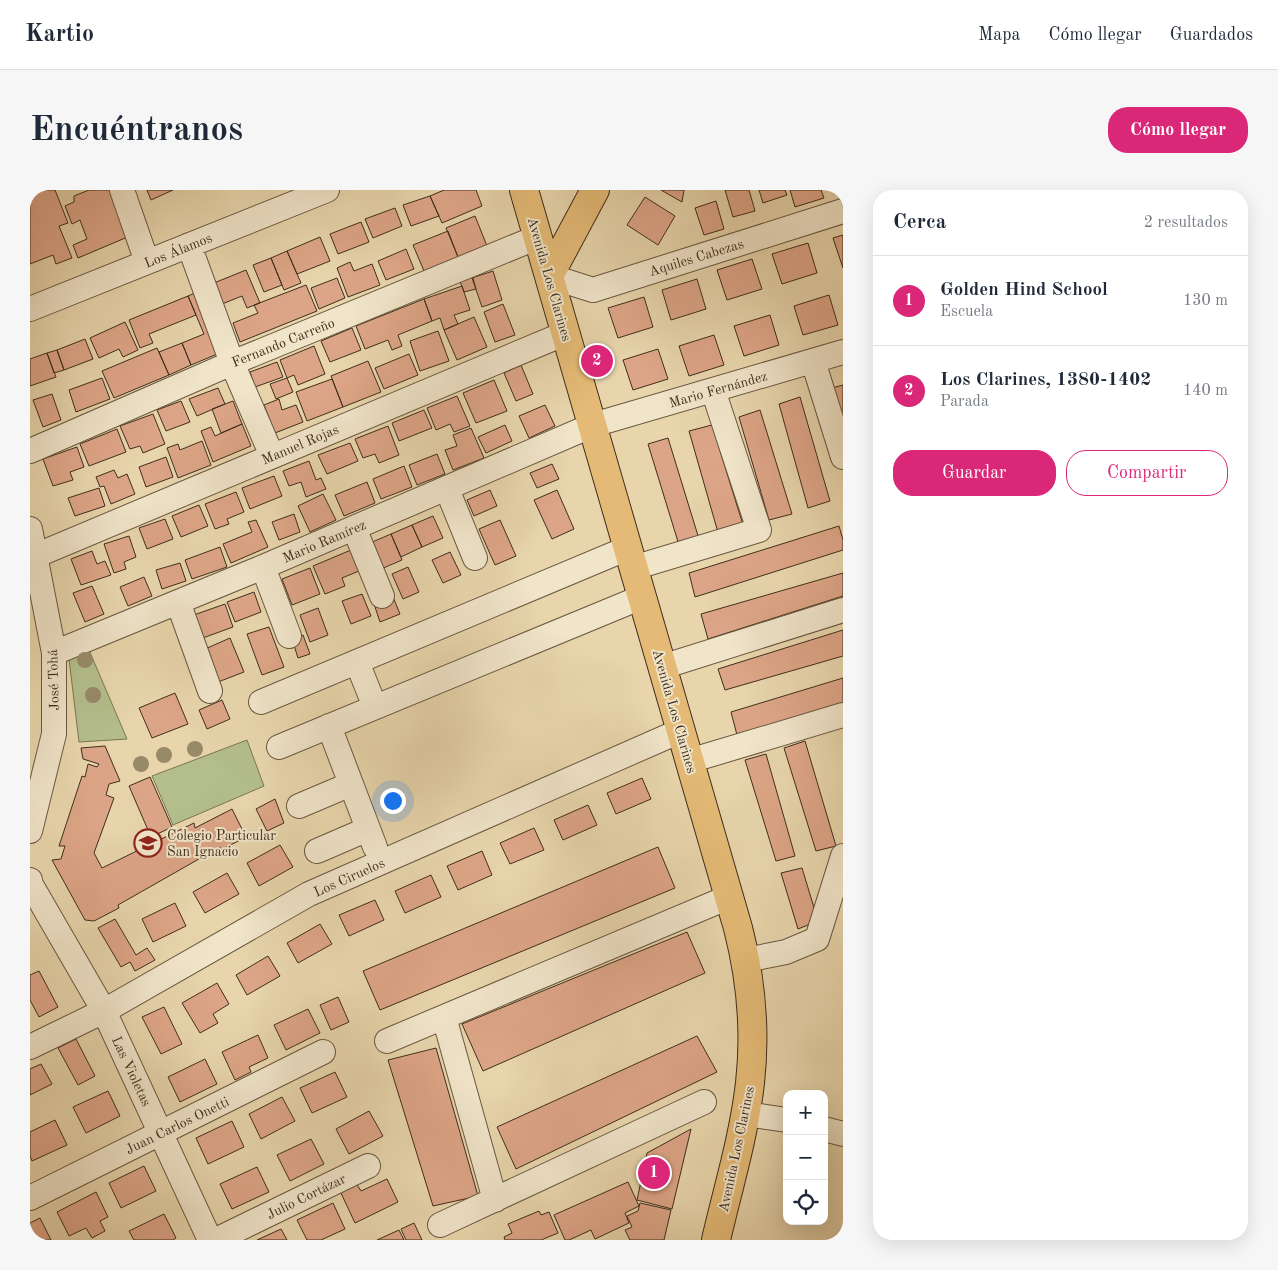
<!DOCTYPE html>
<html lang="es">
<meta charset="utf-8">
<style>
:root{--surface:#fff;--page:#f6f6f7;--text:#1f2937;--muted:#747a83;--line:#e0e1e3;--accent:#db2777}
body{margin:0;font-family:"Old Standard TT",serif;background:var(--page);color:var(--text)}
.controls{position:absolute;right:15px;bottom:15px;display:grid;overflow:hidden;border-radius:10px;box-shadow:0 5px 20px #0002}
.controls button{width:45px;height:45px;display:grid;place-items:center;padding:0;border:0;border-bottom:1px solid var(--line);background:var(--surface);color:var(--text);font:25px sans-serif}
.you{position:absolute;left:362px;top:610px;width:18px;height:18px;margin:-12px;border:4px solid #fff;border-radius:50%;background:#1a73e8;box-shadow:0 0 0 8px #1a73e833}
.badge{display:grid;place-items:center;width:32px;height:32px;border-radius:50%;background:var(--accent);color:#fff;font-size:16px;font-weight:700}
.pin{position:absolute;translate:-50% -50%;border:2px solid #fff;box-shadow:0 1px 5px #0006}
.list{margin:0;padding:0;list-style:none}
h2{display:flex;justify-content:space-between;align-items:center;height:65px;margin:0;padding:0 20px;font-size:21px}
h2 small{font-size:16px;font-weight:400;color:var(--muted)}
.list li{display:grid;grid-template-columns:32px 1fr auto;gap:15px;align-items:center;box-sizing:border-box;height:90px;padding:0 20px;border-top:1px solid var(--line)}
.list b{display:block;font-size:19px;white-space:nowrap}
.list p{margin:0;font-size:16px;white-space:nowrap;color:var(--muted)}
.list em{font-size:16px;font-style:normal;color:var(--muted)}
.actions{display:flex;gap:10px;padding:15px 20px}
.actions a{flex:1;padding:11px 0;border:1px solid var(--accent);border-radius:20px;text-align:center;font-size:18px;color:var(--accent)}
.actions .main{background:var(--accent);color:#fff}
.icon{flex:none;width:28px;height:28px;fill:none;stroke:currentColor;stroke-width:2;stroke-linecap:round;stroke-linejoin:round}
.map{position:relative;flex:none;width:813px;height:1050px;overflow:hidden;border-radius:20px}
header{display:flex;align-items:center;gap:30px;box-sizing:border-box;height:70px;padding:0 25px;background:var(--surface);border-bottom:1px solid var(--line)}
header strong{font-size:24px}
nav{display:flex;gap:28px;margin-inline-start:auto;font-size:18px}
.intro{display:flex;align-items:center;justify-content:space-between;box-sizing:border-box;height:120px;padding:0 30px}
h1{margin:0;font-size:35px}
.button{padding:12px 22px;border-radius:20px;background:var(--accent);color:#fff;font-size:18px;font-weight:700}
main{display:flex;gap:30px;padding:0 30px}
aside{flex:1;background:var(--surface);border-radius:20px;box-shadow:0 5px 20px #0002}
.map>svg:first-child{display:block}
</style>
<header>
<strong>Kartio</strong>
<nav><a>Mapa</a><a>Cómo llegar</a><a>Guardados</a></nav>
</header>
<div class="intro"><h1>Encuéntranos</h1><a class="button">Cómo llegar</a></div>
<main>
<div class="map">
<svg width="813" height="1050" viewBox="0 0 813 1050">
<rect width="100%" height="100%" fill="#e8d5ac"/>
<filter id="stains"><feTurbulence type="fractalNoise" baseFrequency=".004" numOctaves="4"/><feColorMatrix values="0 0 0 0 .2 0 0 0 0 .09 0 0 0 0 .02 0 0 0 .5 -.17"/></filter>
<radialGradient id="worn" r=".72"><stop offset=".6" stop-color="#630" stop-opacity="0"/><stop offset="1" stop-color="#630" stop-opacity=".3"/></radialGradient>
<path fill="#b3be8c" stroke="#797654" d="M59 460 97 549 49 552 39 469Z
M217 550 234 596 143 635 122 586Z"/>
<path fill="#dda587" stroke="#3f2e1c" d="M0 0H25L38 33 29 36 42 68 26 74 23 65 0 74Z
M59 0H80L100 46 48 68 43 55 57 49 50 30 42 34 35 16 44 12V6Z
M117 0H143L121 10Z
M414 0H446L452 16 412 33 400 6Z
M631 0H654L652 12Z
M695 0H719L725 21 703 27Z
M729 0H755L757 5 733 13Z
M760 0H791L794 8 765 17Z
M400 6 409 26 381 36 373 15Z
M615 7 645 26 628 55 597 35Z
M686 11 694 39 674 45 665 18Z
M365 18 372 36 343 48 335 29Z
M445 26 457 56 428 67 416 38Z
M331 32 339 52 308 64 300 44Z
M418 41 428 67 394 81 383 55Z
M813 45V78L803 48Z
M290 47 300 71 267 84 257 61Z
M778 53 787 83 752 94 742 64Z
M376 59 384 79 356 90 348 71Z
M257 61 271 93 254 100 241 68Z
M241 68 252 95 234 102 223 75Z
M722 69 732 99 697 110 687 80Z
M320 72 324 81 342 74 350 95 318 107 307 78Z
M216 80 230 113 217 118 212 106 192 114 184 93Z
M441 81 446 99 434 102 428 86Z
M463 81 472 110 452 117 442 88Z
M307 88 315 108 289 119 281 98Z
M667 89 676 119 641 130 632 100Z
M276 95 287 121 210 152 203 133 228 123 224 115Z
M432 96 440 120 424 125 428 134 414 140 410 128 402 131 394 109Z
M167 102 192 162 161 175 152 153 174 144 158 106Z
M799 105 808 135 773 145 764 116Z
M158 106 166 125 119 144 123 153 110 158 99 130Z
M614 107 623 137 588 148 578 118Z
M394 109 402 131 368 145 372 156 362 160 358 150 335 159 326 136Z
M473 114 485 145 465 152 454 122Z
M740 125 749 155 714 166 704 136Z
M444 127 457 157 427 170 414 140Z
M95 132 108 160 93 167 89 159 69 168 60 148Z
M322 138 331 160 300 172 291 151Z
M408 141 419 171 390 181 380 151Z
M684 145 694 175 659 186 649 156Z
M55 149 63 169 34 180 27 160Z
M152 153 161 175 139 185 129 162Z
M284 156 295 184 268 195 264 185 257 188 250 170Z
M127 158 139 185 84 208 72 181Z
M628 159 638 189 603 200 593 170Z
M27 160 34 180 24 183 17 163Z
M17 163 26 187 0 196V169Z
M379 164 388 185 354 199 345 178Z
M338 171 351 202 313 217 301 186Z
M247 172 253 187 225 197 220 182Z
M491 175 503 204 486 211 474 183Z
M72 188 80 209 46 222 39 200Z
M257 188 263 202 246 209 240 194Z
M302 189 313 217 277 231 266 202Z
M464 190 477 221 446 233 433 203Z
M813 195V221L809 222 802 198Z
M188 198 195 214 167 226 159 209Z
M22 204 31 230 13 237 3 210Z
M427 206 440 236 424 242 420 234 406 240 397 218Z
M770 207 800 311 778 318 749 214Z
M249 209 252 220 266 215 273 232 245 243 234 215Z
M151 211 160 232 136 241 127 220Z
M203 211 212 234 191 243 182 219Z
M515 215 525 236 499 248 489 226Z
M394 220 402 238 369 251 362 233Z
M730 220 762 324 739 330 709 227Z
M123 224 135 254 113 263 110 256 100 259 90 236Z
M212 234 221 256 183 272 171 241 181 237 185 246Z
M475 235 482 251 456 263 448 247Z
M682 235 714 338 689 346 659 241Z
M358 236 369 265 349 273 345 264 333 268 325 249Z
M441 238 454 268 423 280 415 260 427 256 423 245Z
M87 239 96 262 59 276 50 254Z
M638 248 669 349 649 355 618 254Z
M172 251 181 275 148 288 137 258 148 254 150 260Z
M320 253 328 271 297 284 288 265Z
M47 257 54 277 40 282 43 290 23 296 13 269Z
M407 264 415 284 387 295 379 275Z
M136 267 143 287 116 297 109 277Z
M279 271 286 290 291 288 296 299 276 307 271 292 259 296 253 281Z
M522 274 529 289 507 298 500 283Z
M374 276 382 297 351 309 343 289Z
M84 280 88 288 97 284 105 304 81 314 74 296 70 297 66 287Z
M244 286 252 306 220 319 212 298Z
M337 292 345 313 314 326 305 305Z
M69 298 75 316 45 326 38 308Z
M460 300 467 316 444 326 437 310Z
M527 300 544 339 522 349 504 310Z
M206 302 214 322 197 329 199 334 185 339 175 314Z
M293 304 306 330 280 342 268 316Z
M169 315 178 336 151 347 142 326Z
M264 324 270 342 249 350 242 332Z
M403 326 413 348 392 357 382 335Z
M135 329 143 349 117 359 109 338Z
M226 330 238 357 201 373 193 354 222 342 218 332Z
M470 330 486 366 465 375 449 339Z
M382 335 392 357 371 367 361 344Z
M809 336 813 350V360L665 407 659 383Z
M361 344 372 370 351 379 340 353Z
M99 346 106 367 94 372 96 379 84 383 74 354Z
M190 357 197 377 162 389 155 370Z
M321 360 329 381 312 388 315 396 295 404 283 376Z
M62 361 67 374 75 371 81 385 51 395 41 369Z
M420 362 431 385 413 393 402 370Z
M150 373 156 391 132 399 126 380Z
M378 377 389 402 373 409 362 384Z
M280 378 290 404 262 415 252 389Z
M813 383V406L678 449 671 424Z
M114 387 122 406 98 416 90 397Z
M62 396 74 424 55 432 43 403Z
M224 402 231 422 205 432 197 412Z
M332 404 341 426 321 434 312 411Z
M363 407 370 424 350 432 344 414Z
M195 414 203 437 170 449 161 426Z
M288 418 298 445 280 452 270 425Z
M239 437 254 477 232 485 217 444Z
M813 440V466L695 500 688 479Z
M273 445 280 464 268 468 262 449Z
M200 448 214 482 188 492 175 459Z
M813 488V513L707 545 701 522Z
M145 503 158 534 122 548 109 518Z
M192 510 200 529 177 539 169 520Z
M775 551 806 656 786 661 754 558Z
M75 556 90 591 79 594 76 605 84 608 64 663 72 678 164 633 165 638 202 619 216 647 191 660 190 657 88 715 89 718 64 731 55 730 22 670 31 669 35 656H29L52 586 55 587 58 574 67 577 69 574 53 569 51 558Z
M736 564 765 666 746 671 715 570Z
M120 587 142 637 121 647 99 596Z
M612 588 621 609 586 624 577 603Z
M245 609 254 633 237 641 226 619Z
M558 615 567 635 533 650 524 630Z
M504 638 514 660 480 674 470 653Z
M250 655 263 677 229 696 217 673Z
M628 657 645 698 350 820 333 781Z
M452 661 462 685 428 700 417 676Z
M772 678 788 731 768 739 751 683Z
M197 683 209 704 175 723 163 702Z
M401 685 411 707 375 723 365 701Z
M345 710 354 730 319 746 309 725Z
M145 713 156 736 123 752 112 729Z
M85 729 106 765 117 758 125 770 105 781 100 772 91 777 68 738Z
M290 734 302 754 268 773 257 753Z
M657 742 675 783 453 881 432 834Z
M238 766 250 786 217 805 206 785Z
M9 781 28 817 9 827 0 810V785Z
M187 793 199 814 183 824 188 833 170 843 152 813Z
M308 807 319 832 301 840 290 815Z
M134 817 152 854 131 864 112 827Z
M278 819 290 843 256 860 244 835Z
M228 845 238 868 219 877 221 882 205 890 192 862Z
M667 846 687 882 486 979 467 937Z
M46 849 65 886 48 895 28 858Z
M406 858 448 1006 403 1016 358 870Z
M175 869 187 894 150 912 138 887Z
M11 874 22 894 0 905V879Z
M305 882 317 907 282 923 270 898Z
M78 901 90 926 56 943 43 917Z
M252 907 265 931 231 949 219 924Z
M339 921 353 946 319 964 306 939Z
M25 930 37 955 2 971 0 966V942Z
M202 931 214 957 178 974 166 948Z
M661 939 642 1019 607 1010 617 963Z
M281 949 294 974 260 991 247 965Z
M114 976 126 1001 91 1018 79 993Z
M227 977 239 1002 202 1019 190 994Z
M357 989 368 1012 325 1033 310 1001 326 993 331 1001Z
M598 992 609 1016 595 1023 599 1033 565 1049 561 1040 539 1050H535L524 1025Z
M66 1002 78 1027 70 1031 75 1041 62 1048 56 1038 39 1046 27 1022Z
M303 1013 315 1039 291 1050H277L267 1030Z
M610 1013 641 1020 634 1050H600L595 1040 602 1037 597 1026 608 1021Z
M509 1021 511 1025 519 1022 528 1043 511 1050H475L474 1047 482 1043 478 1034Z
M134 1024 146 1048 143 1050H104L99 1041Z
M10 1028 21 1050H0V1033Z
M384 1033 392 1050H376L371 1039Z
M251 1039 257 1050H227Z
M369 1040 374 1050H347Z"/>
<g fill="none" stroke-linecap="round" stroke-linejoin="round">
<g stroke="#695840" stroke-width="26">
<path id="minor" d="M92 0 117 72
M159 55 202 173 242 266
M519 86 563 100 813 21
M0 119 297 0
M783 171 813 267
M0 261 202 173 508 47
M417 299 445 368
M324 338 352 406
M0 339 24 463V544L0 641
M5 366 536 143
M233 377 259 446
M603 378 729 340 683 200
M148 412 180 501
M24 463 233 377 563 235 813 162
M327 472 345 517
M632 477 813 420
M231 512 598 358
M299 536 345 657
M249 557 612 407
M659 571 813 525
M269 616 321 594
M287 661 338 639
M0 690V693L74 821 180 1050
M716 770 756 762 787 749 813 666
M414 827 465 1010
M357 851 699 707
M0 857 74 821 279 704 650 541
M716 924 757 930
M794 939 813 944
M0 1008 293 862
M410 1035 674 912
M186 1050 338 976"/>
</g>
<g stroke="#3f2e1c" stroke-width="30">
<path id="major" d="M494 0 708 738C721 789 726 840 720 893 714 946 698 998 686 1050
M519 86 565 0"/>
</g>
<use href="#minor" stroke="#f0e4c9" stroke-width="24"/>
<use href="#major" stroke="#e4ba76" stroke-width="28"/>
</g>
<g fill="#988969">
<circle cx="55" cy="470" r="8"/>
<circle cx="63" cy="505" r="8"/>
<circle cx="165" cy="559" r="8"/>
<circle cx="134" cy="565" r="8"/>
<circle cx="111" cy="574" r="8"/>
</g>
<defs>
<g id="school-ring" transform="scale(1.4375)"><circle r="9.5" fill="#f0e4c9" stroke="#8f2418" stroke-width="1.5"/><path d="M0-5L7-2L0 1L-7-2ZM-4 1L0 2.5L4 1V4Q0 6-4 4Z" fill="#8f2418"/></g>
</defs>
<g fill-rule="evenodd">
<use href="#school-ring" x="118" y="653"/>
</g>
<g text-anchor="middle" stroke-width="4" stroke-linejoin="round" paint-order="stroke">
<g font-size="14" fill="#3f2e1c" stroke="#f0e4c9">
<text transform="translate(148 60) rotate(-22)" y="5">Los Álamos</text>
<text transform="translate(666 67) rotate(-17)" y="5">Aquiles Cabezas</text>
<text transform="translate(520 89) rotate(74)" y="5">Avenida Los Clarines</text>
<text transform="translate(253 152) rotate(-22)" y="5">Fernando Carreño</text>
<text transform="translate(688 199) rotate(-16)" y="5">Mario Fernández</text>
<text transform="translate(270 254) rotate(-23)" y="5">Manuel Rojas</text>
<text transform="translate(294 351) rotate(-23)" y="5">Mario Ramírez</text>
<text transform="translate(23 490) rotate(-92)" y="5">José Tohá</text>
<text transform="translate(645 521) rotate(74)" y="5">Avenida Los Clarines</text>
<text transform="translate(319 687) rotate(-24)" y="5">Los Ciruelos</text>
<text transform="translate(102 881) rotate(65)" y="5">Las Violetas</text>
<text transform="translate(147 935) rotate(-26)" y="5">Juan Carlos Onetti</text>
<text transform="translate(706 959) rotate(-78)" y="5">Avenida Los Clarines</text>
<text transform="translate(276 1006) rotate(-26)" y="5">Julio Cortázar</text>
</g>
<g font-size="14" fill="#3f2e1c" stroke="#f0e4c9" text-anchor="start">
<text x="137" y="650">Colegio Particular<tspan x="137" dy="16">San Ignacio</tspan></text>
</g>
</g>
<rect width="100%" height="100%" filter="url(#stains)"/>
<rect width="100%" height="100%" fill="url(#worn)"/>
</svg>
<div class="controls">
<button>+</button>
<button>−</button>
<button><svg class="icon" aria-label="locate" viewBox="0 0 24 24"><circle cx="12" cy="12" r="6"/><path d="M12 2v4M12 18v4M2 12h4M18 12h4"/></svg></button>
</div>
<div class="you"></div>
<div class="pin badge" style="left:624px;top:983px">1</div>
<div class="pin badge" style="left:567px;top:171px">2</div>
</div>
<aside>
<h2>Cerca<small>2 resultados</small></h2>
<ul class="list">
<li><span class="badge">1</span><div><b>Golden Hind School</b><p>Escuela</p></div><em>130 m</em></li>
<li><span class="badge">2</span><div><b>Los Clarines, 1380-1402</b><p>Parada</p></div><em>140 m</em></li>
</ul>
<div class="actions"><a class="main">Guardar</a><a>Compartir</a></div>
</aside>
</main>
